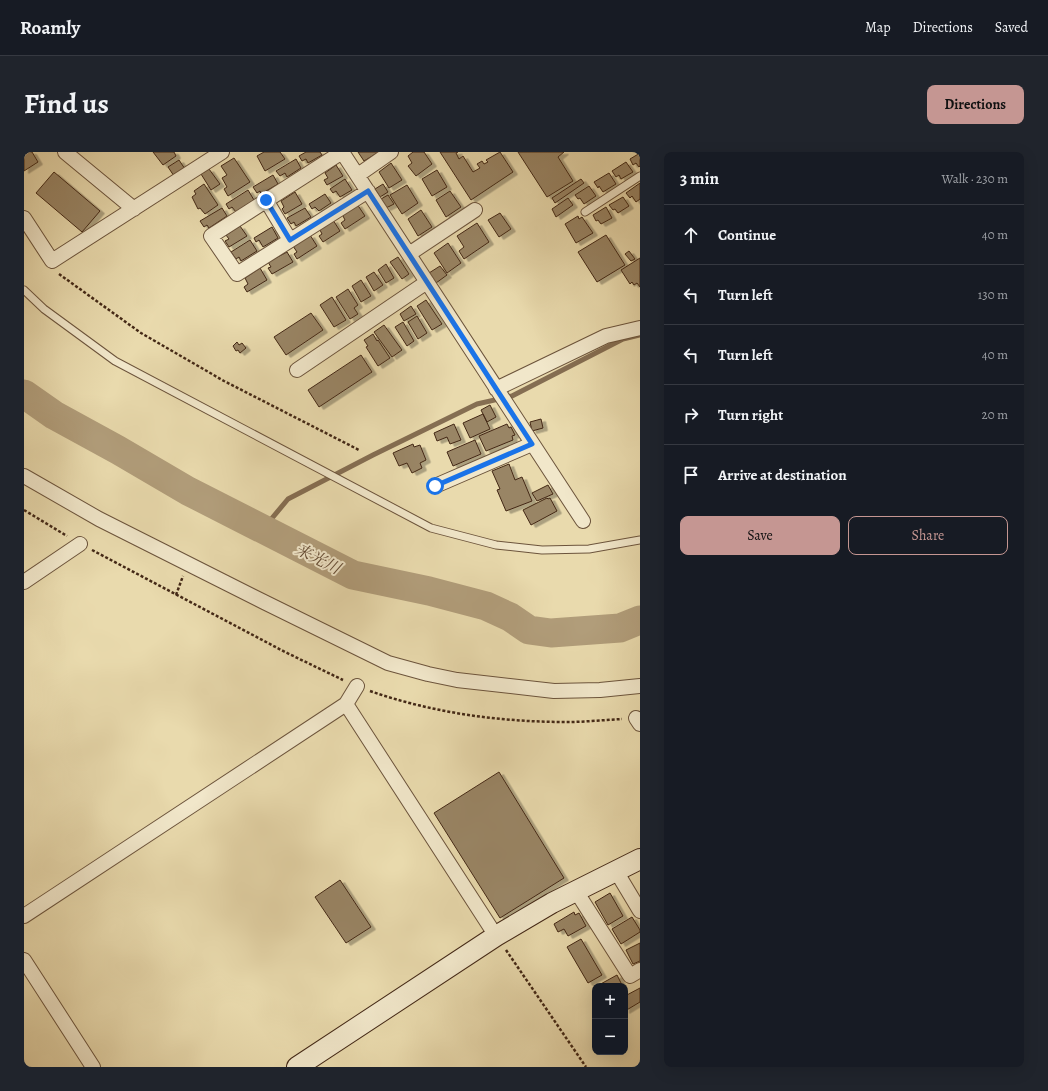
<!DOCTYPE html>
<meta charset="utf-8">
<style>
:root{--surface:#171b24;--page:#20242c;--text:#f1f3f6;--muted:#9ea1a6;--line:#363941;--accent:#c59692}
body{margin:0;font-family:Alegreya,"Noto Serif JP",serif;background:var(--page);color:var(--text)}
.controls{position:absolute;right:12px;bottom:12px;display:grid;overflow:hidden;border-radius:8px;box-shadow:0 4px 16px #0002}
.controls button{width:36px;height:36px;display:grid;place-items:center;padding:0;border:0;border-bottom:1px solid var(--line);background:var(--surface);color:var(--text);font:20px sans-serif}
.stop{position:absolute;width:12px;height:12px;margin:-9px;border:3px solid #1a73e8;border-radius:50%;background:#fff}
.stop.end{background:#1a73e8;border-color:#fff;box-shadow:0 1px 4px #0008}
.list{margin:0;padding:0;list-style:none}
h2{display:flex;justify-content:space-between;align-items:center;height:52px;margin:0;padding:0 16px;font-size:17px}
h2 small{font-size:13px;font-weight:400;color:var(--muted)}
.list li{display:grid;grid-template-columns:26px 1fr auto;gap:12px;align-items:center;box-sizing:border-box;height:60px;padding:0 16px;border-top:1px solid var(--line)}
.list b{display:block;font-size:15px;white-space:nowrap}
.list em{font-size:13px;font-style:normal;color:var(--muted)}
.actions{display:flex;gap:8px;padding:12px 16px}
.actions a{flex:1;padding:9px 0;border:1px solid var(--accent);border-radius:8px;text-align:center;font-size:14px;color:var(--accent)}
.actions .main{background:var(--accent);color:#111}
.icon{flex:none;width:22px;height:22px;fill:none;stroke:currentColor;stroke-width:2;stroke-linecap:round;stroke-linejoin:round}
.map{position:relative;flex:none;width:616px;height:915px;overflow:hidden;border-radius:8px}
header{display:flex;align-items:center;gap:24px;box-sizing:border-box;height:56px;padding:0 20px;background:var(--surface);border-bottom:1px solid var(--line)}
header strong{font-size:19px}
nav{display:flex;gap:22px;margin-inline-start:auto;font-size:14px}
.intro{display:flex;align-items:center;justify-content:space-between;box-sizing:border-box;height:96px;padding:0 24px}
h1{margin:0;font-size:28px}
.button{padding:10px 18px;border-radius:8px;background:var(--accent);color:#111;font-size:14px;font-weight:700}
main{display:flex;gap:24px;padding:0 24px}
aside{flex:1;background:var(--surface);border-radius:8px;box-shadow:0 4px 16px #0002}
.map>svg:first-child{display:block}
</style>
<header>
<strong>Roamly</strong>
<nav><a>Map</a><a>Directions</a><a>Saved</a></nav>
</header>
<div class="intro"><h1>Find us</h1><a class="button">Directions</a></div>
<main>
<div class="map">
<svg width="616" height="915" viewBox="0 0 616 915">
<defs>
<filter id="shadow"><feDropShadow dx="4.5" dy="2.5" stdDeviation="0" flood-color="#0004"/></filter>
</defs>
<rect width="100%" height="100%" fill="#e9daad"/>
<filter id="stains"><feTurbulence type="fractalNoise" baseFrequency=".005" numOctaves="4"/><feColorMatrix values="0 0 0 0 .2 0 0 0 0 .09 0 0 0 0 .02 0 0 0 .5 -.17"/></filter>
<radialGradient id="worn" r=".72"><stop offset=".6" stop-color="#630" stop-opacity="0"/><stop offset="1" stop-color="#630" stop-opacity=".3"/></radialGradient>
<g fill="none" stroke-linecap="round" stroke-linejoin="round">
<path stroke="#856e52" stroke-width="5" d="M239 377 264 347 349 303 453 252 488 244 599 187 616 183"/>
<path stroke="#b19d7a" stroke-width="29" d="M0 242 30 263 94 298 164 339 329 423 405 439 462 454 486 465 505 478 527 481 596 476 616 468"/>
</g>
<path fill="#998565" stroke="#432816" filter="url(#shadow)" d="M0 0H8L14 10 0 19Z
M129 0H150L152 4 139 13Z
M240 0H256L261 7 241 19 233 4Z
M282 0H296L298 3 284 11 282 7 278 9 275 4Z
M334 0H355L340 9Z
M389 0H400L408 12 392 24 384 14 388 11 384 4Z
M416 0H434L432 1 435 7 439 4 449 20 456 16 453 12 458 9 460 12 464 10 462 8 476 0 489 20 447 48Z
M494 0H540L534 5 549 29 523 45Z
M616 1V14L615 15 612 11 609 13 606 7Z
M210 6 226 30 204 44 200 37 203 35 198 26 203 23 197 14Z
M272 7 277 16 263 25 261 21 256 24 252 19Z
M155 8 161 17 150 24 144 15Z
M602 10 609 20 597 27 595 23 592 25 588 19Z
M367 11 378 28 365 36 355 20Z
M312 13 319 24 303 33 300 28 304 26 301 21Z
M185 17 196 32 187 38 177 22Z
M413 18 423 35 408 44 398 27Z
M30 20 76 59 58 80 12 41Z
M585 21 592 32 579 40 575 34 574 36 570 30Z
M249 23 254 32 237 42 236 39 233 41 229 35Z
M321 27 328 38 316 45 312 39 309 41 306 37Z
M557 27 560 31 531 51 528 46Z
M616 31V47L612 50 608 44 606 46 602 41Z
M180 32 194 53 181 62 176 56 174 57 168 45 172 42 170 39Z
M359 32 364 40 356 45 351 37Z
M383 33 394 51 378 62 366 43Z
M565 34 572 44 560 52 556 46 554 47 551 43Z
M224 38 230 48 212 60 208 55 205 57 202 52Z
M426 39 437 55 422 65 412 48Z
M271 40 278 52 261 62 258 57 260 55 257 49Z
M301 42 307 51 295 59 291 55 288 57 285 52Z
M364 43 370 52 362 56 357 47Z
M599 45 605 54 594 61 591 57 589 58 585 53Z
M544 46 549 53 532 65 528 57Z
M333 52 341 64 321 77 317 71 321 68 318 62Z
M582 55 588 66 577 72 574 68 572 69 569 63Z
M198 56 203 64 185 76 183 73 180 75 176 69Z
M281 56 287 65 272 74 270 70 267 72 263 66Z
M397 58 408 75 394 84 384 67Z
M476 61 487 77 475 85 464 68Z
M554 64 555 67 558 65 569 81 552 91 541 72Z
M309 68 316 79 299 90 295 84 298 82 295 76Z
M453 71 465 90 440 107 435 99 440 95 433 84Z
M216 74 223 84 205 95 201 89 205 87 202 83Z
M248 75 254 86 239 95 235 88 232 90 230 86Z
M286 83 293 94 273 107 270 102 273 100 269 94Z
M582 83 601 113 573 130 554 100Z
M226 88 233 99 217 109 215 105 212 107 207 100Z
M424 91 437 111 423 121 410 101Z
M605 99 611 107 607 109 601 102Z
M263 100 269 110 248 122 244 116 247 115 244 110Z
M374 105 385 122 378 127 366 110Z
M616 106V135L613 131 610 133 608 130 606 132 597 118Z
M362 112 370 126 362 131 354 118Z
M416 114 423 123 412 131 405 121Z
M236 116 243 128 223 140 220 135 224 132 221 126Z
M350 120 359 133 350 139 342 125Z
M337 128 347 144 337 150 328 134Z
M324 137 334 153 330 156 334 162 326 167 312 145Z
M308 145 322 168 310 175 296 153Z
M402 148 418 172 408 178 393 154Z
M387 154 392 162 380 169 376 162Z
M287 161 299 178 262 203 250 185Z
M393 164 403 181 394 187 384 170Z
M379 170 390 189 383 194 371 175Z
M360 173 378 198 368 205 350 180Z
M349 182 353 189 354 188 366 206 354 214 342 195 344 194 340 188Z
M213 190 215 193 218 191 222 196 216 201 214 198 212 199 209 194Z
M337 203 348 220 295 255 284 238Z
M466 253 472 265 463 270 457 258Z
M459 262 466 277 446 286 439 271Z
M517 267 519 276 508 279 506 270Z
M430 272 437 288 426 292 423 285 413 289 410 281Z
M483 272 485 276 487 275 491 283 488 284 489 288 462 299 455 284Z
M451 288 457 302 429 314 423 300Z
M389 292 390 295 396 293 402 308 396 311 398 316 388 321 383 311 375 314 369 301Z
M485 312 491 328 498 325 508 349 482 359 473 338 476 337 468 319Z
M524 333 529 342 513 349 508 341Z
M523 346 524 347 526 346 533 359 507 373 499 358Z
M475 620 540 726 476 766 410 661Z
M316 728 347 775 322 791 291 745Z
M586 741 599 764 584 773 571 750Z
M550 760 551 763 555 761 562 774 544 784 540 777 534 780 530 772Z
M608 765 616 778V780L597 792 588 777Z
M557 787 578 823 564 831 543 795Z
M616 791V809L609 812 602 798Z
M593 823 598 833 596 834H573Z
M616 836V850L601 859V844Z"/>
<g fill="none" stroke-linecap="round" stroke-linejoin="round">
<g stroke="#6c543c" stroke-width="9">
<path id="lane" d="M561 60 616 24
M0 138 20 157 91 209 407 376 472 393 518 398 565 397 616 388"/>
</g>
<g stroke="#6c543c" stroke-width="16">
<path id="street" d="M41 0 110 57
M318 0 559 369
M318 0 187 84 213 122 344 39
M334 23 367 0
M242 48 266 88
M0 66 28 109 198 0
M385 102 451 58
M273 218 403 130
M472 237 582 184 616 176
M0 324 75 367 240 450 364 511 404 522 433 528 530 539 576 538 616 534
M411 334 508 292
M0 430 56 392
M322 552 333 534
M612 566 616 572
M592 719 616 759
M552 739 606 824 616 818
M0 764 322 552 472 784
M0 808 69 915"/>
</g>
<g stroke="#432816" stroke-width="22">
<path id="secondary" d="M273 915 472 784 528 751 616 707"/>
</g>
<path stroke="#432816" stroke-width="2.5" stroke-dasharray="3 2" stroke-linecap="butt" d="M35 122 117 181 200 229 335 298
M0 358 43 384
M68 398 261 500 319 528
M152 443 159 424
M346 539C409 561 476 570 543 570 561 570 580 568 598 567
M482 798 562 915"/>
<use href="#lane" stroke="#f1e7ca" stroke-width="7"/>
<use href="#street" stroke="#f1e7ca" stroke-width="14"/>
<use href="#secondary" stroke="#f1e7ca" stroke-width="20"/>
</g>
<g fill="none" stroke-linecap="round" stroke-linejoin="round">
<path stroke="#1a73e8" stroke-width="5" d="M242 48 266 88 344 39 508 292 411 334"/>
</g>
<g text-anchor="middle" stroke-width="4" stroke-linejoin="round" paint-order="stroke">
<g font-size="16" font-style="italic" fill="#644b34" stroke="#f1e7ca">
<text transform="translate(294 406) rotate(27)" y="6">来光川</text>
</g>
</g>
<rect width="100%" height="100%" filter="url(#stains)"/>
<rect width="100%" height="100%" fill="url(#worn)"/>
</svg>
<div class="controls">
<button>+</button>
<button>−</button>
</div>
<div class="stop" style="left:411px;top:334px"></div>
<div class="stop end" style="left:242px;top:48px"></div>
</div>
<aside>
<h2>3 min<small>Walk · 230 m</small></h2>
<ul class="list">
<li><svg class="icon" aria-label="ahead" viewBox="0 0 24 24"><path d="M12 20V5M6 11l6-6 6 6"/></svg><div><b>Continue</b></div><em>40 m</em></li>
<li><svg class="icon" aria-label="left" viewBox="0 0 24 24"><path d="M17 20v-9H6M10 6l-5 5 5 5"/></svg><div><b>Turn left</b></div><em>130 m</em></li>
<li><svg class="icon" aria-label="left" viewBox="0 0 24 24"><path d="M17 20v-9H6M10 6l-5 5 5 5"/></svg><div><b>Turn left</b></div><em>40 m</em></li>
<li><svg class="icon" aria-label="right" viewBox="0 0 24 24"><path d="M7 20v-9h11M14 6l5 5-5 5"/></svg><div><b>Turn right</b></div><em>20 m</em></li>
<li><svg class="icon" aria-label="arrive" viewBox="0 0 24 24"><path d="M6 21V4h12l-3 4 3 4H6"/></svg><div><b>Arrive at destination</b></div></li>
</ul>
<div class="actions"><a class="main">Save</a><a>Share</a></div>
</aside>
</main>
